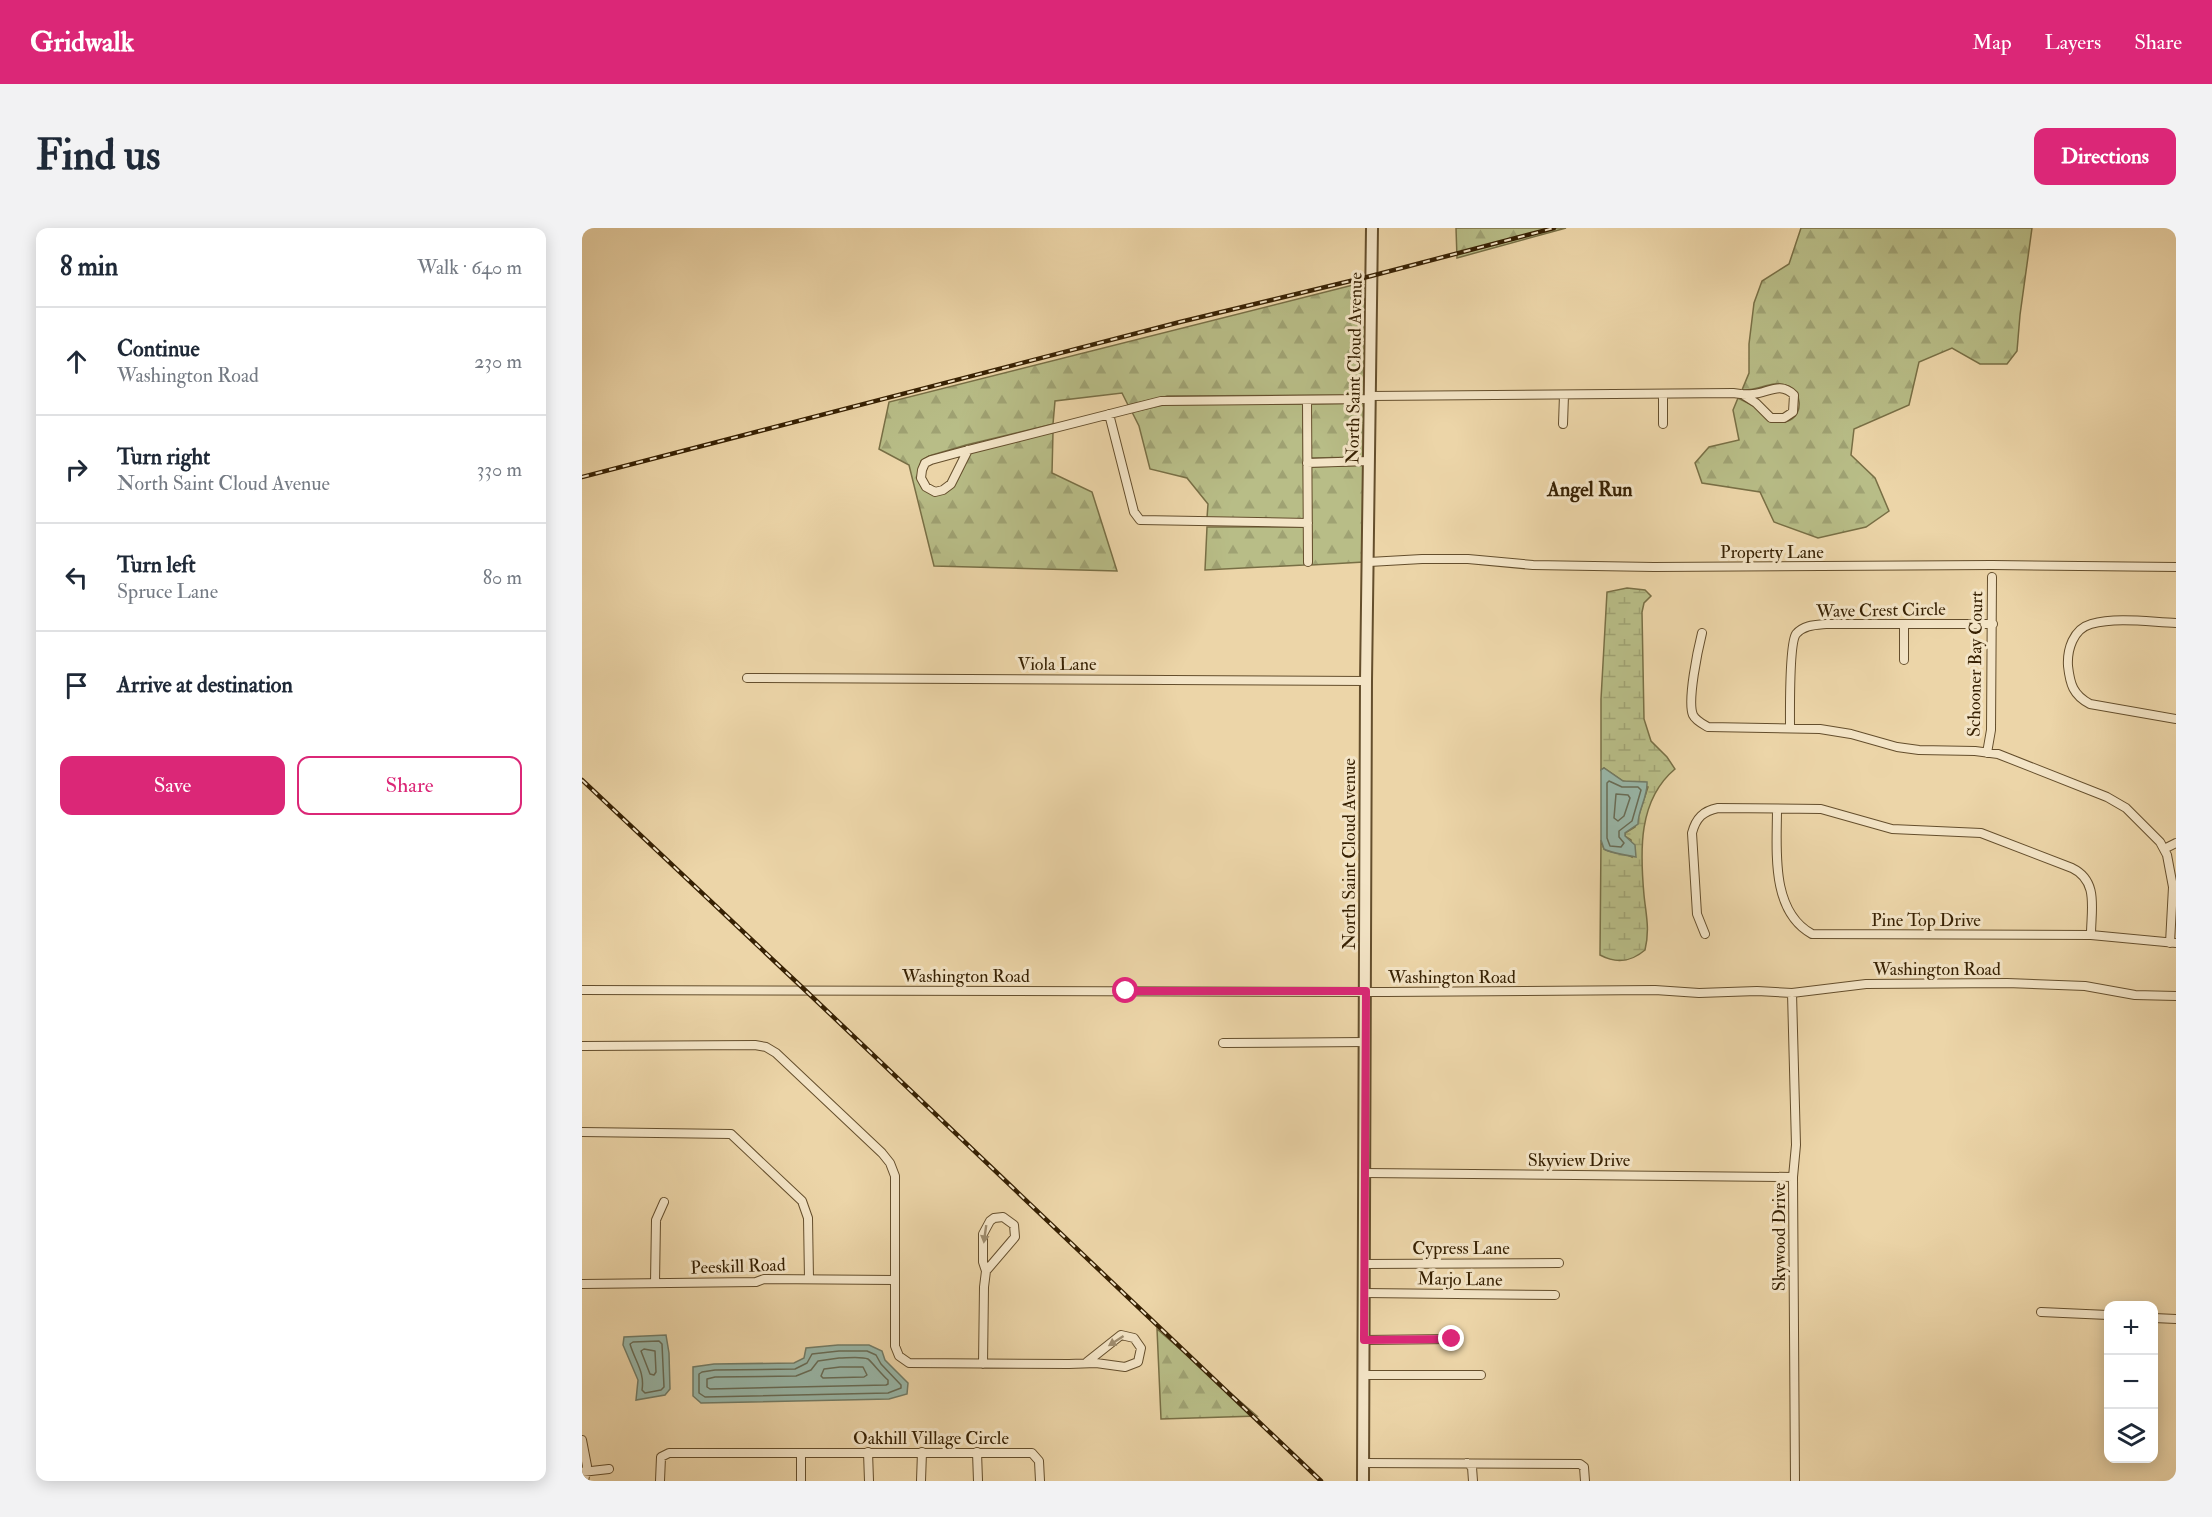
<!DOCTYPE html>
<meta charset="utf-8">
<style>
:root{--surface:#fff;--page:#f2f2f3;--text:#1f2937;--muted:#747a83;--line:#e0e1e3;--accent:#db2777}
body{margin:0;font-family:"IM FELL Double Pica",serif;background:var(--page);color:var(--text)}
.controls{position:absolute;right:18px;bottom:18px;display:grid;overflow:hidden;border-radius:12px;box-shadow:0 3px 15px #0003}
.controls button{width:54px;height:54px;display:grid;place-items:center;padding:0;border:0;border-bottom:2px solid var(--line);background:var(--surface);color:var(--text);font:30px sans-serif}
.stop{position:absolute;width:18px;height:18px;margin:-14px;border:4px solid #db2777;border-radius:50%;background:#fff}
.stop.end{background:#db2777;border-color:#fff;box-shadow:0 2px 6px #0008}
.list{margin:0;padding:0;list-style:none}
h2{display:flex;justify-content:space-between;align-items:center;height:78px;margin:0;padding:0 24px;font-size:26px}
h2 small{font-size:20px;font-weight:400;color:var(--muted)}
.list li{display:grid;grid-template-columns:39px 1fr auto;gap:18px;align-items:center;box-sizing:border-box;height:108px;padding:0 24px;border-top:2px solid var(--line)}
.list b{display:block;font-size:22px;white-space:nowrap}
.list p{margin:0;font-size:20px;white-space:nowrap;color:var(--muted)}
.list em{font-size:20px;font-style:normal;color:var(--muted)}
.actions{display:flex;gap:12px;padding:18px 24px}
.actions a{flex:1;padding:14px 0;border:2px solid var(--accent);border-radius:12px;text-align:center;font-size:21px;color:var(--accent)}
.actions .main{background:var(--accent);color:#fff}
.icon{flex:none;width:33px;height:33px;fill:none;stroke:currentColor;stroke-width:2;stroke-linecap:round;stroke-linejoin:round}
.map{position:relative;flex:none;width:1594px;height:1253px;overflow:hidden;border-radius:12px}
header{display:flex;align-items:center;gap:36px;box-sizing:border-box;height:84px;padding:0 30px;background:var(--accent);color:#fff}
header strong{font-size:28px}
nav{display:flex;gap:33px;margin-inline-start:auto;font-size:21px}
.intro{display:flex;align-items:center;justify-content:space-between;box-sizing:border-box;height:144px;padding:0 36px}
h1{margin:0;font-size:42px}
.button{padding:15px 27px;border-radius:12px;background:var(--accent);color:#fff;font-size:21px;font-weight:700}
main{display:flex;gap:36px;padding:0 36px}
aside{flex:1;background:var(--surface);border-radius:12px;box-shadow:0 3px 15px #0003}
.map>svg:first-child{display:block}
</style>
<header>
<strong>Gridwalk</strong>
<nav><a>Map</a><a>Layers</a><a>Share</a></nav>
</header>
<div class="intro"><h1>Find us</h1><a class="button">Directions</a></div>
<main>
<aside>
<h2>8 min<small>Walk · 640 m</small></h2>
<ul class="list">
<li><svg class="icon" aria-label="ahead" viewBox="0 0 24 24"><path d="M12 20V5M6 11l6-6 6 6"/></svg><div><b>Continue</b><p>Washington Road</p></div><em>230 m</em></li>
<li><svg class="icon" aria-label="right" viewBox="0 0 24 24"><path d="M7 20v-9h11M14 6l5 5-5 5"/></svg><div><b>Turn right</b><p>North Saint Cloud Avenue</p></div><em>330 m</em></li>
<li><svg class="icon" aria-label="left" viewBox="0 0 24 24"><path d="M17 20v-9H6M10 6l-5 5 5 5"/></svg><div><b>Turn left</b><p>Spruce Lane</p></div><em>80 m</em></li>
<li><svg class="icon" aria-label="arrive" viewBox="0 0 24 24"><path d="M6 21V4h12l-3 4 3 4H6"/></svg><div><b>Arrive at destination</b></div></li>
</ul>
<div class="actions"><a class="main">Save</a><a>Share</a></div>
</aside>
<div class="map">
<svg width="1594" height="1253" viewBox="0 0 1594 1253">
<defs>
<pattern id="forest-firs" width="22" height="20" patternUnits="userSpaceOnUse" patternTransform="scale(1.5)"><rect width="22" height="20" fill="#b8bd87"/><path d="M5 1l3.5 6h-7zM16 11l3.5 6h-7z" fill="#9fa273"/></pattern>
<pattern id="wetland-marsh" width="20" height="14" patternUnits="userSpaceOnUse" patternTransform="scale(1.5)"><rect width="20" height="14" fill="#b8bd87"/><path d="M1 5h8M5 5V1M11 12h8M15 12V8" fill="none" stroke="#9fa273"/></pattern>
</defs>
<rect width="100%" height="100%" fill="#ecd5a8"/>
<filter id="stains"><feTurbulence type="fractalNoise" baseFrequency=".00333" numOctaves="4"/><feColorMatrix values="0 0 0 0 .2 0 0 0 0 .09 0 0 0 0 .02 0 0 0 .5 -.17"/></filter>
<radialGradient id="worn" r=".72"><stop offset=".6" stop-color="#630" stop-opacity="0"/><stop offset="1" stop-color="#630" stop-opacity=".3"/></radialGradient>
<path fill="url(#forest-firs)" stroke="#786f45" stroke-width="1.5" d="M874 0H984L875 30Z
M1219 0H1450L1438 87 1435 123 1425 136H1398L1370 120 1337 134 1327 177 1272 201 1269 227 1293 250 1307 283 1284 299 1236 310 1192 294 1178 264 1120 255 1113 235 1127 219 1157 212 1151 182 1156 170 1172 178 1189 194C1195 194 1202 195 1208 192 1222 185 1219 163 1206 158 1191 151 1175 164 1160 162L1167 145V116L1172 75 1180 53 1207 36Z
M783 54 784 167 586 168 546 177 540 165 473 173 471 196 384 217 347 228 339 233 336 250 351 267C374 267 379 243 388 225L471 204 470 245 510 264 535 343 352 338 327 237 297 221 307 174Z
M784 175V229L729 230 728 176Z
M586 176H721L722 291 625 290 626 276 605 250 568 241 557 198 550 184Z
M784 237 782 334 730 337 729 239Z
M625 299H722V337L623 342Z
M575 1101 675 1188 579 1191Z"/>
<path fill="url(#wetland-marsh)" stroke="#786f45" stroke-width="1.5" d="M1045 360 1063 362 1069 368 1062 375 1060 384 1062 491 1069 513 1085 529 1093 541C1056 572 1058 623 1062 667 1064 687 1068 701 1063 722 1049 734 1035 736 1018 727L1019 612 1022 621C1031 626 1041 624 1050 629L1049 612 1043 608V605L1053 599 1066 559 1041 553 1022 540 1019 542V471L1025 364Z"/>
<path fill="#99b8aa" stroke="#727c67" stroke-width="1.5" d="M1022 540 1041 553 1065 554C1066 569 1056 581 1056 596L1043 605V608L1053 617 1054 629C1048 628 1027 624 1022 621L1019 612V542Z
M84 1107 87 1125 88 1161 83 1167 54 1172 56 1152 41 1117 42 1109Z
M256 1117H287L300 1123 303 1132 326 1155 325 1166 307 1171 119 1175 111 1168V1139L132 1136 212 1135 222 1130 224 1120Z"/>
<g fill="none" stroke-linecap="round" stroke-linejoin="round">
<path stroke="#686c56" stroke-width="1.5" d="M1027 553 1040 559H1056L1059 562 1050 593 1037 603V609L1042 615 1039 619 1028 618 1025 610V555Z
M1034 566 1046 567 1048 570 1042 588 1036 593 1032 590Z
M77 1113 80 1116 82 1159 79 1162 63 1165 60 1162C63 1144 53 1133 48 1116L51 1114Z
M62 1121 73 1123 74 1144 72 1147 68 1146 59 1123Z
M257 1123H285L294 1127 299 1136 319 1157V1160L306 1165 123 1169 117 1165V1146L120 1144 133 1142 213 1141 225 1135 230 1126Z
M257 1130C265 1130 279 1128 286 1131 288 1132 302 1149 306 1152V1156L304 1157 128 1161 125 1159V1151L133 1149 214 1148 229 1142 236 1133Z
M258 1139H281L285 1147 282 1149 241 1150 239 1148 242 1141Z"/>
<g stroke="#644e2c" stroke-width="10">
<path id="minor" d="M788 168 1151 165C1157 166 1164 167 1171 166 1186 165 1198 153 1212 167L1211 184 1202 190H1189L1174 175 1160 166
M725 172 726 334
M527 186 552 284 558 292 726 295
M981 196 982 167
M1081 196V166
M386 222 369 256 361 262 353 264 344 259 339 250 340 242 343 235 349 232 386 222 579 173 788 171
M725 235 787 233
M787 334 840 331H886L951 337 1072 339 1410 337 1594 339
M1594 395C1567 394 1535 389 1509 396 1491 401 1485 422 1486 438 1488 456 1491 467 1508 476L1594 491
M1120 405C1116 421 1105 473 1111 487 1114 493 1121 496 1126 499L1238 501 1269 506 1315 519 1337 522 1393 523 1416 526 1525 569 1544 580 1578 614 1585 627 1591 659 1588 715
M1322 432V396
M165 450 784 453
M1208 500C1208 484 1207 416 1214 406 1222 397 1233 397 1244 396H1411
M1405 525 1409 502 1410 349
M1195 581C1195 621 1188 683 1230 706L1509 707 1594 715
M1582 621 1594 615
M1123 706 1115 686 1110 605C1114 590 1121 583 1136 580L1239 581 1310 601 1399 605 1490 640C1517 653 1509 681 1509 707
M0 762 803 764 1073 762 1117 765 1175 763 1210 765 1284 756 1425 755 1503 758 1553 767 1594 768
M1210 765 1214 917 1211 949 1213 1253
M641 815 783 814
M0 818 173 817 184 819 194 825 300 925 308 935 313 948V1118L317 1128 327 1135 487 1136 514 1135 543 1139 556 1134 559 1120 552 1110 539 1107 505 1134
M0 904 149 906 220 973 226 990 227 1051
M783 945 1211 949
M782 1036 977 1035
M73 1055 74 992 82 974
M0 1056 174 1054 182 1051 313 1052
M782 1065 973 1067
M1459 1084 1526 1087
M1572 1090 1594 1091
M782 1112 870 1111
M401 1136 402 1059 404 1043 401 1034V1006L408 993 412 990 421 989 432 997 433 1009 404 1043
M781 1147H899
M0 1212 5 1238 2 1253
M286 1224 287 1253
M395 1224 396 1253
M219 1225V1253
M781 1235 998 1236 1002 1239 1003 1253
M885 1235 890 1239 891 1253
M0 1244 27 1241
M78 1253 79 1229 87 1225H450L457 1233 458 1253
M339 1253 340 1224"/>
</g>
<g stroke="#644e2c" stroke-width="14">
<path id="tertiary" d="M781 1253 784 453 790 0"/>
</g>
<use href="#minor" stroke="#f3e4c6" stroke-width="8"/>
<use href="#tertiary" stroke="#f3e4c6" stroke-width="10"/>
<g stroke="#372103" stroke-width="4.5">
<path id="rail" d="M0 249 598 94 789 48 972 0
M0 552 224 763 739 1253"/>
</g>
<use href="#rail" stroke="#f3e4c6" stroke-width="2" stroke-dasharray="7" stroke-linecap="butt"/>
</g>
<defs><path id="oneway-solid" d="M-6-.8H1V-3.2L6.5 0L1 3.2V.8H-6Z" transform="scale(1.5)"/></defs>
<g fill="#9e8c6e">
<use href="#oneway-solid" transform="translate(403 1006) rotate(98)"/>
<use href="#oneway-solid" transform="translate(534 1113) rotate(147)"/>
</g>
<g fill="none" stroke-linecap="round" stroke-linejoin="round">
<path stroke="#db2777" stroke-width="8" d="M544 763H784L782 1112 870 1111"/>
</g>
<g text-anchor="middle" stroke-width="6" stroke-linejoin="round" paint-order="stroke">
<g font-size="18" fill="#372103" stroke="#f3e4c6">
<text transform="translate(772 140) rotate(-89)" y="6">North Saint Cloud Avenue</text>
<text x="1190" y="330">Property Lane</text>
<text transform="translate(1299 382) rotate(-1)" y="6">Wave Crest Circle</text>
<text x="475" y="442">Viola Lane</text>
<text transform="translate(1393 436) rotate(-89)" y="6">Schooner Bay Court</text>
<text transform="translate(767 626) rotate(-90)" y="6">North Saint Cloud Avenue</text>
<text x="1344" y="698">Pine Top Drive</text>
<text x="1355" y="747">Washington Road</text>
<text x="384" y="754">Washington Road</text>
<text x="870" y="755">Washington Road</text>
<text x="997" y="938">Skyview Drive</text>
<text transform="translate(1197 1009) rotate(-90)" y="6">Skywood Drive</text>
<text x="879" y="1026">Cypress Lane</text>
<text transform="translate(156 1038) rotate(-2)" y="6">Peeskill Road</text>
<text transform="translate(878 1051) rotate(1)" y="6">Marjo Lane</text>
<text x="349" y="1216">Oakhill Village Circle</text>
</g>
<g font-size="20" font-weight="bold" fill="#372103" stroke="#f3e4c6">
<text x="1008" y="268">Angel Run</text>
</g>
</g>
<rect width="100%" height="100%" filter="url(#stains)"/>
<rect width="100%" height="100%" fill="url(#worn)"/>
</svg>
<div class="controls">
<button>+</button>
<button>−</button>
<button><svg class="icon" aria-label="layers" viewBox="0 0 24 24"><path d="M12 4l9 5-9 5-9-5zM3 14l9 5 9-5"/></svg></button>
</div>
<div class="stop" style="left:544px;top:763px"></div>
<div class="stop end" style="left:870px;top:1111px"></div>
</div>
</main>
